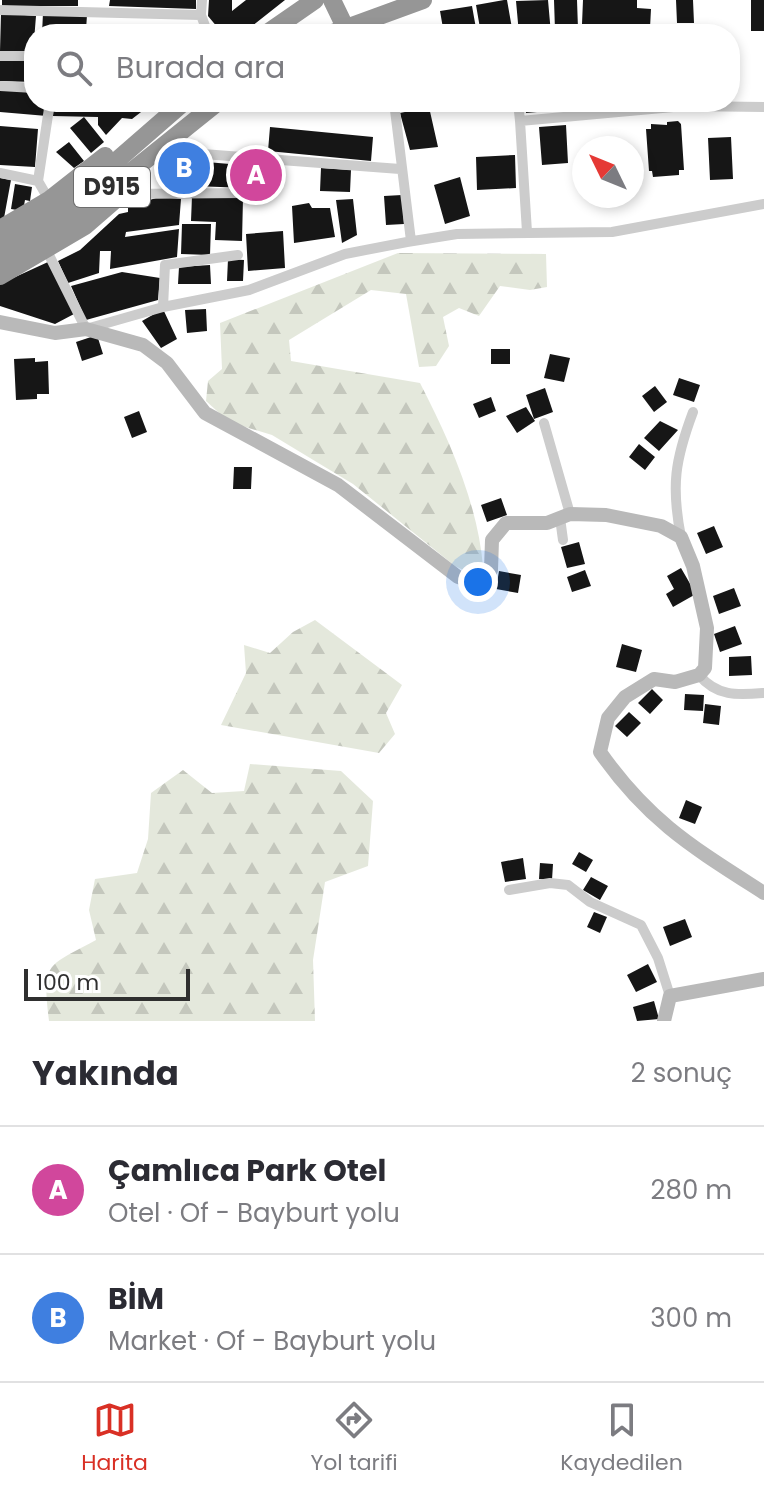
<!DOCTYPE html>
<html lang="tr">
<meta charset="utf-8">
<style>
:root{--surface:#fff;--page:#f2f2f3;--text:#2b2b33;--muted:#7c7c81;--line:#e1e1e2;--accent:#d93025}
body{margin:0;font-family:Poppins,sans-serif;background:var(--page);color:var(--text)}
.compass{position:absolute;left:572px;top:136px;width:72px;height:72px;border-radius:50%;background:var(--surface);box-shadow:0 4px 12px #0003;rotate:313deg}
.scale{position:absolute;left:24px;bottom:20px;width:166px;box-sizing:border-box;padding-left:8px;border:4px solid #2f2f2f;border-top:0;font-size:22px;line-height:28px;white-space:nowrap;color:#2f2f2f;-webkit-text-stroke:6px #fff;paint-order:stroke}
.you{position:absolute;left:478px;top:582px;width:28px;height:28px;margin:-20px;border:6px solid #fff;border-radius:50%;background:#1a73e8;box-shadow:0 0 0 12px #1a73e833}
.badge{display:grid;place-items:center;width:52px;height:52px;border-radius:50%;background:var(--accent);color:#fff;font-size:26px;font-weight:700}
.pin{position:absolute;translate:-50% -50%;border:4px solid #fff;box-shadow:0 2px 8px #0006}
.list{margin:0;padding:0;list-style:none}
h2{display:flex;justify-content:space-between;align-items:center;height:104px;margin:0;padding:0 32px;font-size:34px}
h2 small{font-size:26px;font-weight:400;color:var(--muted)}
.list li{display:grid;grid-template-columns:52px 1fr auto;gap:24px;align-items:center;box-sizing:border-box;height:128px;padding:0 32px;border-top:2px solid var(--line)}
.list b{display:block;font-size:30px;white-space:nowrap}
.list p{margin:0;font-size:26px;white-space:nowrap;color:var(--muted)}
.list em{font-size:26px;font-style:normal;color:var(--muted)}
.icon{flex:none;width:44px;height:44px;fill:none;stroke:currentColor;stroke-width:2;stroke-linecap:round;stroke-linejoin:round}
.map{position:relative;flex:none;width:764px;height:1021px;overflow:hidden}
.search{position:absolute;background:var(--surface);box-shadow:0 4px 12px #0003;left:24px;right:24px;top:24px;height:88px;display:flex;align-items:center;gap:20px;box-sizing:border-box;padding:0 28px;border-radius:32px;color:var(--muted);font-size:30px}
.sheet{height:360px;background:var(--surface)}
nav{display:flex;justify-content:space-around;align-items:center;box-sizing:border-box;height:112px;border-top:2px solid var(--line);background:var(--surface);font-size:22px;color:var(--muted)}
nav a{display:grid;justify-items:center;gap:4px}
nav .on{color:var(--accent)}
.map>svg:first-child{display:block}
</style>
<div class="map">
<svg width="764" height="1021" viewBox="0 0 764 1021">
<defs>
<pattern id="forest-firs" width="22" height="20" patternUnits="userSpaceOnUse" patternTransform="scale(2)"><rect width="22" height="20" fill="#e4e8dc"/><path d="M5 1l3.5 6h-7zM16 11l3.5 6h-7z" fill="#c4c7bd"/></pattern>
</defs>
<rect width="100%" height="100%" fill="#fff"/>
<path fill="url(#forest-firs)" d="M398 253 546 254 547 287 530 290 500 286 479 316 459 308 443 317 449 346 436 366 419 367 406 294 371 290 289 340 291 361 420 383C449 439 478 504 483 567L473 575 455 566 353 484 272 435 229 422 206 401 208 381 222 369 220 323Z
M315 620 402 685 386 713 395 734 379 753 221 725 246 673 244 645 270 653 293 632Z
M250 764 341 771 373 801 368 866 325 882 313 960 315 1021H49C42 962 46 967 96 940L89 910 95 879 137 873 148 839 151 793 183 770 212 793 244 791Z"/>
<path fill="#161616" d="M2 0H78V6H2Z
M110 0H196V9L109 6Z
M209 0H232V11L246 0H285L242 34H223L208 16Z
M504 0H507L513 34H481L476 5Z
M548 0 551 34H519L516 1Z
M554 0H577L578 29 555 30Z
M583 0H637V8L651 9 650 28H645V34H636L637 25 582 24Z
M676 0H693L694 23H677Z
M751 0H764V31H751Z
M472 6 477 34H444L440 11Z
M1 13 36 16 33 53 0 51Z
M43 13 87 15 86 30 42 34Z
M0 59 34 60V82L0 81Z
M0 89 34 92V102H48L47 116 0 112Z
M54 102H154L132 119 122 118 106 135 98 125V117L53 116Z
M526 102H558L559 110 526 113Z
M429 107 438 147 410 150 400 113Z
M84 117 104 142 91 153 70 128Z
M678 121 681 124 684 170H679V175L653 177 652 171H649L646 129H651V124L667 125V122Z
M566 125 568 163 542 165 539 127Z
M0 126 38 129 35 167 0 165Z
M270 127 373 137 371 161 268 151Z
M731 137 733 179 710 180 708 138Z
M69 142 84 161 74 168 56 152Z
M515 155 516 188 477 190 476 157Z
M183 160 265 167 264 184 248 183 247 188 167 185 169 174Z
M321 168 351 170 350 192 320 191Z
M460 177 470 216 445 224 434 185Z
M0 178 11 180 4 218 0 220Z
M15 184 32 187 30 201 25 200 23 211 11 209Z
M402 195 404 224 386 225 384 196Z
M192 196 243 198 242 241 215 240 216 222 191 221Z
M159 197 181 199 179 225 126 232 125 237 179 229 177 257 110 269 111 251H100L99 273 68 283 58 261 80 250 119 214 128 212V207Z
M353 199 357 235 342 243 336 200Z
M309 203 312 208H330L335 237 294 243 292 206Z
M182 224H211L210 255 181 254Z
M283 231 285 268 248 271 246 234Z
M228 259 244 260 243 281H227Z
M48 262 74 314 55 324 0 306V284Z
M210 265 211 284H178L179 267Z
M122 272 160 278 158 300 86 320 71 286Z
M163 309 177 339 161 348 142 321Z
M206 309 207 331 187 333 185 310Z
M97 335 103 354 82 361 76 342Z
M491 349H510V364H491Z
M550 354 570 358 564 382 544 378Z
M35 358V362L48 361 49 394H37V399L16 400 14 359Z
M679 378 700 385 694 402 673 395Z
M655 386 667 402 654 412 642 396Z
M545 388 553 412 534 419 526 395Z
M491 397 496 411 479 418 473 404Z
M526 407 535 421 517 433 506 416Z
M139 411 147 432 132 438 124 417Z
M660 421 678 430 659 451 644 438Z
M639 444 655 457 645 470 629 457Z
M234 467H252L251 489H233Z
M501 498 507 515 487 522 481 505Z
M714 526 723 547 706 554 697 533Z
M579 542 585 564 567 568 561 547Z
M681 568 696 594 673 607 666 594 674 589 667 576Z
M585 570 591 586 572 592 567 577Z
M499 571 521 575 518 593 496 589Z
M734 588 741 606 719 614 713 596Z
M735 626 742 644 720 652 714 634Z
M622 644 642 650 636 672 616 667Z
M751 656 752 675 729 676V657Z
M652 689 663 700 650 714 638 703Z
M685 694 704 695 703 711 684 710Z
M705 704 721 706 719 725 703 723Z
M629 712 641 723 627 737 615 726Z
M686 800 702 807 695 824 679 818Z
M579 852 593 860 586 872 572 864Z
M523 858 526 879 505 882 501 862Z
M540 863 553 864 552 880 539 879Z
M591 877 608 886 600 900 583 890Z
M594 912 607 917 600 933 587 927Z
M685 919 692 937 670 946 663 927Z
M648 964 657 982 636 992 627 975Z
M654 1001 659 1019 637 1021 633 1007Z"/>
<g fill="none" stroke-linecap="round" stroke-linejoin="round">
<path stroke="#ccc" stroke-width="10" d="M0 10 201 15 208 34
M201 15 202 0
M0 56H34
M0 86 34 88
M394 102 411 241
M518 102 520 121
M163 151 400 169
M0 173 38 181 49 200
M38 181 50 102
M122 194 245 193
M527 232 520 121 684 106 764 107
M47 251 86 329 163 307 249 290 345 254 407 242 457 234 612 232 764 204
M163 307 165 265 238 255
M544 423 570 514
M560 518 563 540
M681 537C671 486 675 460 693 412
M699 675C717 697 738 695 764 693
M509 890 550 883 568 885 590 902 641 925 658 958 670 996"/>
<path stroke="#b9b9b9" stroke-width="14" d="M0 322 55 333 86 329 143 345 167 363 205 413 338 485 458 577 481 585 491 570 492 540 506 523H547L570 514 606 515 661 526 681 537 693 566 707 628 705 668 699 675 675 682 654 679 625 697 608 718 600 752C649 822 694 848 764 893
M664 1021 670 996 764 979"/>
<path stroke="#969696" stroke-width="18" d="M332 0 345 27
M266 34 315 0
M330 34 423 0
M0 229 49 200 105 156
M0 248 53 216 184 102
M0 262 81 212 218 102
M0 276 85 226 123 193"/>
</g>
<g text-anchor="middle" stroke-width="8" stroke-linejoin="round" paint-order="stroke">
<rect fill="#fff" stroke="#6d6d6d" stroke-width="2" x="74" y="167" width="76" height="40" rx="6"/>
<g font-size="24" font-weight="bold" fill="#2f2f2f">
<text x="112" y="195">D915</text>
</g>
</g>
</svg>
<svg class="compass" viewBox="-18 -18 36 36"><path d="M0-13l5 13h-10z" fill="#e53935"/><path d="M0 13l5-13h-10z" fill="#7c7c81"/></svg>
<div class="scale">100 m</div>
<div class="you"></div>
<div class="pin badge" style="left:256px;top:175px;background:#d1479c">A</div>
<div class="pin badge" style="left:184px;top:168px;background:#3f7fe0">B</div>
<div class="search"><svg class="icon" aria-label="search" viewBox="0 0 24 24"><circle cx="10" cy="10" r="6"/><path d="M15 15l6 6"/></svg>Burada ara</div>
</div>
<section class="sheet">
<h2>Yakında<small>2 sonuç</small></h2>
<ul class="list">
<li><span class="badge" style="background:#d1479c">A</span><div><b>Çamlıca Park Otel</b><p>Otel · Of - Bayburt yolu</p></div><em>280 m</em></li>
<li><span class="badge" style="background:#3f7fe0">B</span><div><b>BİM</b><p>Market · Of - Bayburt yolu</p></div><em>300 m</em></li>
</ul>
</section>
<nav>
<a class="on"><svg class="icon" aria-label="map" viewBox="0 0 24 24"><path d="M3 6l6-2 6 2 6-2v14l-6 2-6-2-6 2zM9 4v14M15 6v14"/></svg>Harita</a>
<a><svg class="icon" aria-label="directions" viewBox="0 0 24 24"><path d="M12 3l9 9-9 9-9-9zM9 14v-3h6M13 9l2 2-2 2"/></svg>Yol tarifi</a>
<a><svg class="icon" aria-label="saved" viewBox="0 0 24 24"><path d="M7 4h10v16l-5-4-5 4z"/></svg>Kaydedilen</a>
</nav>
